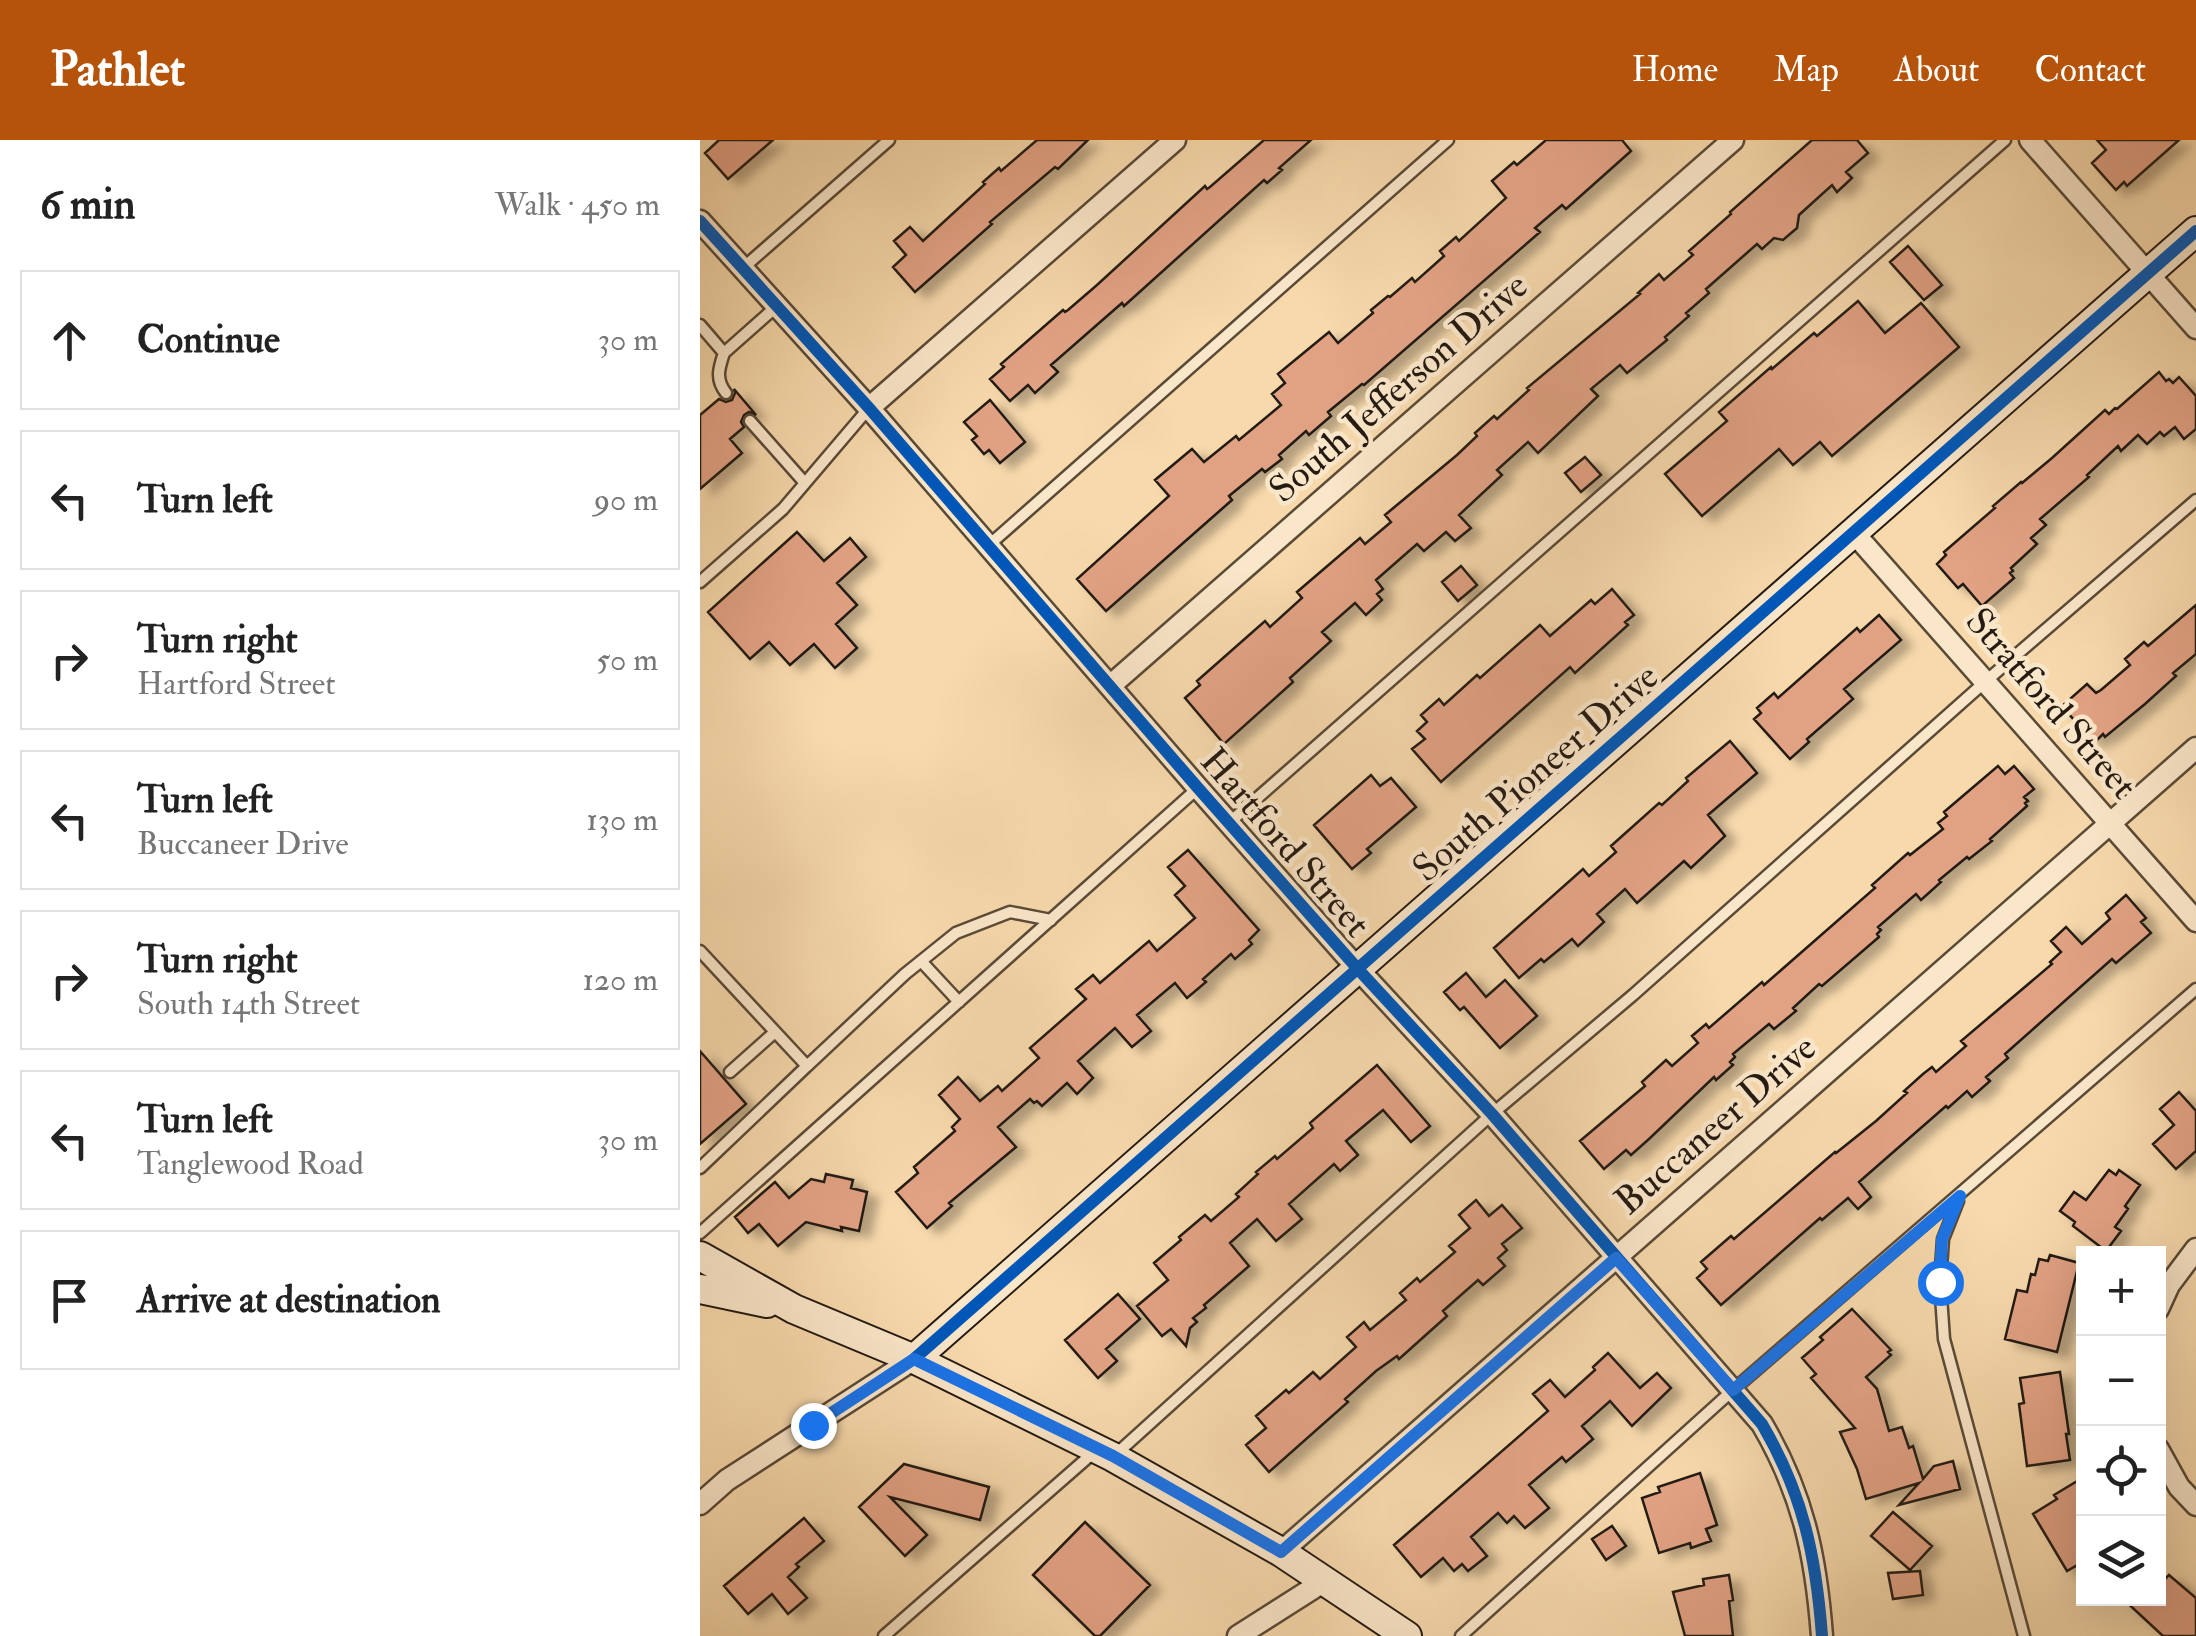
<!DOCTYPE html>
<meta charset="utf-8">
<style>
:root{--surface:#fff;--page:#f2f2f2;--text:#222;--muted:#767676;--line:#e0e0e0;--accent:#b45309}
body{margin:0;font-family:"IM FELL Double Pica",serif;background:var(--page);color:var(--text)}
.controls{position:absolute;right:30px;bottom:30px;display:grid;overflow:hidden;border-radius:0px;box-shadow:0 10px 40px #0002}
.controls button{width:90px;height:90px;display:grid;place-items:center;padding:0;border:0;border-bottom:2px solid var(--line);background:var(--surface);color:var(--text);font:50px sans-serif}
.stop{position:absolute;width:30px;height:30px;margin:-22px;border:8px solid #1a73e8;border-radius:50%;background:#fff}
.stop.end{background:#1a73e8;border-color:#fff;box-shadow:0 2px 10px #0008}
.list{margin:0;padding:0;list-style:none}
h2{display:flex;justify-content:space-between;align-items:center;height:130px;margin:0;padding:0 40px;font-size:42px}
h2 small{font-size:32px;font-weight:400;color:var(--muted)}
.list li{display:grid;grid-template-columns:65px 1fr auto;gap:30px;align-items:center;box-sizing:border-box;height:140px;margin:0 20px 20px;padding:0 20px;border:2px solid var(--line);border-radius:0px}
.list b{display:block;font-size:38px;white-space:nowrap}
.list p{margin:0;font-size:32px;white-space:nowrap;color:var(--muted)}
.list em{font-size:32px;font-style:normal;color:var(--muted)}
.icon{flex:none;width:55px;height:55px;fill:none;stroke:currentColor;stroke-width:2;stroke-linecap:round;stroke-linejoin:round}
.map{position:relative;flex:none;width:1496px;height:1496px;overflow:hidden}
header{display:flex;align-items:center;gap:60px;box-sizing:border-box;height:140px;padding:0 50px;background:var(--accent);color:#fff}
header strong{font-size:48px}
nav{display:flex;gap:55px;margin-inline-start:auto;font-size:35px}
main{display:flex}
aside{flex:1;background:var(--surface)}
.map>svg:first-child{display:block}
</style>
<header>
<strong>Pathlet</strong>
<nav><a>Home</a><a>Map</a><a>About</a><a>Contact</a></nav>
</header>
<main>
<aside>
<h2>6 min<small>Walk · 450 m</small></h2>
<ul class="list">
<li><svg class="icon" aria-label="ahead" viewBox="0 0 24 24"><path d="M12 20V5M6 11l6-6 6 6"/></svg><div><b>Continue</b></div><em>30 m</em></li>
<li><svg class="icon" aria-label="left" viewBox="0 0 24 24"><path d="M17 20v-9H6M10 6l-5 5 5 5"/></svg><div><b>Turn left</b></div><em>90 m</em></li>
<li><svg class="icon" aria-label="right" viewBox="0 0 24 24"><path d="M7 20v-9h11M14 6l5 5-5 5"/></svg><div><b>Turn right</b><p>Hartford Street</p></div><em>50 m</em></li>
<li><svg class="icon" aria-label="left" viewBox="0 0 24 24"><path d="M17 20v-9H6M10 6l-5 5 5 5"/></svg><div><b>Turn left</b><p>Buccaneer Drive</p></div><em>130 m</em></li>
<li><svg class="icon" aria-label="right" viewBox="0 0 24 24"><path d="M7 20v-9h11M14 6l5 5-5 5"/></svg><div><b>Turn right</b><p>South 14th Street</p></div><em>120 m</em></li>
<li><svg class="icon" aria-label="left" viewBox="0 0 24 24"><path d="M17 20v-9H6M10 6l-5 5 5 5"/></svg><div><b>Turn left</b><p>Tanglewood Road</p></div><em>30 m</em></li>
<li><svg class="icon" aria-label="arrive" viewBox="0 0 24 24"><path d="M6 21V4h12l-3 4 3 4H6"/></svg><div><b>Arrive at destination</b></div></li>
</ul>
</aside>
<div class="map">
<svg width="1496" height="1496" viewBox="0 0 1496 1496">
<defs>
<filter id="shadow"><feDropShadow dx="11" dy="6" stdDeviation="5" flood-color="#0004"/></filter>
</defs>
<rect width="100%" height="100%" fill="#f7d9ac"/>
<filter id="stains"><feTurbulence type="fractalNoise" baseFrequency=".002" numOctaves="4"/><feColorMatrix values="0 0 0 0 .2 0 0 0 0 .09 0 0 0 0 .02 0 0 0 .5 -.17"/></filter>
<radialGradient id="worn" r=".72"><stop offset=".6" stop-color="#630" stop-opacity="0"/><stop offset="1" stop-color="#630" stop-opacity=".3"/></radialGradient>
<path fill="#e1a284" stroke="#241a12" stroke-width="2.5" filter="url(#shadow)" d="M19 0H73L28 39 5 13Z
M337 0H388L358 29 355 27 290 82 292 84 215 152 193 127 206 115 194 101 210 87 223 101 285 44 283 42 299 28 301 31Z
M564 0H611L579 28 582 30 567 43 564 40 424 166 422 163 351 225 358 232 335 253 328 245 310 261 290 239 304 227 301 224 363 170 365 172 368 170 397 145 505 46 507 49 510 47Z
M846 0H922L931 11 866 69 862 65 835 88 840 92 664 245 662 244 628 272 631 276 609 295 606 291 579 315 582 319 565 332 562 329 529 356 532 360 406 471 377 439 469 356 455 340 492 309 504 322 536 296 539 300 581 265 572 254 585 243 578 234 629 192 638 203 673 173 671 170 688 156 690 157 712 138 715 142 744 116 740 111 756 97 759 101 806 58 792 41 814 22 817 25Z
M1112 0H1157L1168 13 1146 32 1152 38 1137 52 1132 45 1099 75 1097 88 1083 100 1074 98 1062 109 1057 104 1006 149 1009 153 986 173 989 176 965 197 967 200 927 233 920 225 891 249 898 256 838 313 828 302 797 330 802 335 759 375 771 388 755 401 746 392 724 411 717 404 676 440 683 449 677 454 682 460 666 475 655 463 622 492 631 501 590 538 593 542 524 604 485 558 500 545 497 541 565 481 570 487 602 458 597 452 660 398 665 404 691 382 685 375 757 315 777 296 775 293 794 276 797 279 829 250 827 248 940 154 938 153 959 134 964 140 993 115 989 111 1031 74 1030 72Z
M1397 0H1479L1427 46 1424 42 1416 50 1392 23 1406 10Z
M1208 106 1242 145 1224 160 1190 122Z
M1158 161 1185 193 1221 163 1259 207 1132 316 1120 302 1093 325 1079 309 1002 376 965 334 1027 281 1019 272 1071 227 1072 229 1114 193 1117 196Z
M1459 232 1466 241 1469 239 1473 243 1479 237 1496 256V289L1484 299 1475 287 1464 296 1460 292 1447 304 1438 295 1421 311 1418 306 1387 335 1389 337 1340 379 1346 385 1331 398 1337 404 1311 428 1313 431 1310 433 1314 438 1282 466 1263 444 1258 448 1237 424 1246 415 1244 412 1295 368 1293 366 1321 342 1322 343 1352 318 1405 270 1409 274 1415 268 1417 269Z
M34 249 56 275 49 272 44 275 41 282 44 287 30 299 42 313 0 349V275L19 259 26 262 32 260 35 253Z
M290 260 325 302 300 323 289 310 284 314 272 300 277 296 264 282Z
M885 317 901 335 881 352 865 333Z
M97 392 124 421 150 398 166 417 137 443 157 465 136 484 157 508 135 528 114 504 90 525 69 502 50 519 8 472Z
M761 426 777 445 758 461 742 442Z
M912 449 934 475 925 482 928 485 875 533 870 527 741 642 712 609 725 599 717 591 727 582 721 575 739 559 744 565 777 535 780 538 840 485 850 496 891 460 895 464Z
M1496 465V514L1473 533 1476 536 1445 564 1405 597 1403 594 1394 603 1362 566 1387 544 1396 553 1401 550 1430 525 1425 519 1444 502 1448 506Z
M1179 475 1201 500 1144 549 1153 559 1107 599 1109 602 1090 619 1054 579 1061 573 1057 568 1074 553 1078 558 1157 488 1160 492Z
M1030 601 1057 633 1008 675 1025 696 991 728 984 721 937 763 925 749 897 774 904 782 878 806 872 799 844 822 841 819 819 838 794 808 883 729 889 736 916 712 911 706 959 663 962 665 988 641 986 638Z
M1298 626 1305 634 1314 626 1334 649 1324 657 1328 661 1325 663 1327 666 1290 699 1292 701 1269 719 1267 717 1239 740 1241 742 1221 760 1216 754 1178 787 1181 790 1177 794 1179 797 1122 846 1119 844 1093 868 1096 871 1074 889 1069 884 1033 914 1035 917 1030 922 1033 925 1016 940 1014 937 949 999 931 1015 926 1010 904 1029 880 1001 945 946 942 942 966 920 972 926 998 903 992 896 1006 884 1009 888 1062 842 1064 845 1175 748 1172 745 1208 713 1210 715 1243 689 1238 683 1247 676 1244 672Z
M671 635 680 646 691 638 716 667 667 709 671 713 652 729 614 685Z
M488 710 559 790 549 800 552 804 535 819 531 814 503 839 506 842 487 858 475 843 437 875 451 891 432 907 415 888 378 921 393 938 377 954 367 943 342 966 337 961 334 963 330 959 298 987 316 1007 249 1063 252 1066 227 1088 196 1052 218 1033 214 1027 255 991 252 987 260 979 239 955 258 937 280 961 298 946 302 951 339 918 330 908 386 859 376 849 393 835 400 843 449 801 457 811 495 778 475 755 485 746 468 727Z
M1426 755 1446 778 1441 782 1451 793 1416 823 1412 819 1305 914 1308 918 1286 937 1290 941 1272 957 1267 951 1248 968 1246 966 1159 1042 1171 1057 1158 1069 1148 1058 1122 1080 1120 1078 1021 1165 997 1138 1007 1129 1001 1122 1031 1096 1034 1099 1135 1012 1136 1013 1176 981 1207 953 1204 951 1223 934 1232 927 1236 932 1266 906 1261 901 1352 824 1350 822 1361 812 1351 801 1366 787 1382 804 1410 779 1406 773Z
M766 833 786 857 805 840 837 876 800 908 764 867 760 870 744 852Z
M0 911 46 964 0 1004Z
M677 925 730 986 711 1002 683 970 646 1001 658 1015 640 1031 634 1024 589 1064 602 1079 576 1101 557 1079 530 1103 549 1126 504 1165 506 1168 493 1178 497 1182 490 1188 486 1206 471 1189 462 1196 437 1166 468 1140 454 1123 481 1100 479 1097 505 1075 511 1081 539 1057 536 1054 558 1034 556 1032 575 1016 577 1019 613 988 610 983Z
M1479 952 1496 971V1011L1476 1029 1453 1004 1474 985 1460 969Z
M1409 1030 1416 1035 1419 1030 1440 1045 1425 1066 1428 1069 1415 1087 1421 1091 1406 1111 1373 1086 1375 1082 1360 1071 1374 1052 1386 1060Z
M126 1034 153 1040 151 1048 167 1052 159 1091 141 1087 142 1091 106 1082 78 1106 59 1084 48 1093 35 1077 75 1042 89 1058 111 1039 124 1042Z
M776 1060 789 1076 802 1065 822 1088 802 1104 807 1110 798 1118 805 1126 783 1145 778 1140 743 1171 747 1176 699 1219 697 1216 676 1231 645 1259 648 1262 569 1332 546 1305 566 1288 556 1276 586 1250 589 1253 613 1232 620 1239 656 1207 647 1197 664 1182 670 1190 706 1160 700 1153 717 1138 720 1142 755 1112 749 1106 770 1088 759 1075Z
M1350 1115 1379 1123 1357 1212 1305 1199 1317 1150 1327 1152 1331 1134 1335 1135 1339 1119 1348 1121Z
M418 1154 440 1179 406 1209 417 1221 398 1238 365 1200Z
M1152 1169 1191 1210 1188 1212 1191 1215 1166 1237 1177 1249 1189 1291 1202 1287 1209 1308 1213 1306 1223 1339 1234 1326 1253 1321 1260 1349 1199 1365 1219 1343 1166 1359 1157 1329 1140 1292 1155 1288 1111 1238 1116 1234 1102 1218 1123 1200 1120 1197Z
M908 1213 940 1248 957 1233 971 1248 932 1286 910 1261 882 1286 893 1299 866 1322 862 1317 829 1345 849 1368 825 1388 814 1376 807 1383 798 1373 771 1397 787 1416 768 1431 762 1424 754 1431 743 1418 721 1437 694 1405 848 1271 833 1254 850 1240 865 1257 895 1230 893 1227Z
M1360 1232 1369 1294H1366L1370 1320 1327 1326 1319 1264 1324 1263 1320 1238Z
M204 1324 289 1347 280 1380 190 1357 227 1395 205 1416 159 1367Z
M1000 1333 1017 1385 1006 1389 1011 1401 991 1408 990 1403 959 1413 942 1358 960 1352 958 1347Z
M1384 1337V1421L1367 1431 1333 1374 1357 1359 1354 1355Z
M1193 1372 1232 1406 1210 1430 1171 1396Z
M104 1378 124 1401 96 1424 99 1427 88 1437 107 1458 88 1474 72 1454 48 1474 24 1446Z
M385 1382 450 1445 400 1496H395L333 1435Z
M912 1386 926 1406 906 1420 892 1399Z
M1220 1431 1223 1455 1193 1459 1188 1433Z
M1029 1435 1033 1460 1029 1461 1033 1496H985L973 1452 1004 1445 1003 1439Z
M1469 1435 1496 1458V1496H1463L1422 1458H1458V1446Z"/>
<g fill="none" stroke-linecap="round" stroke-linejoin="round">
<g stroke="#594a38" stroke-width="15">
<path id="lane" d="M43 128 189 0
M0 185 24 213 77 166
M24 213C19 228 15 239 26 253
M50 281 104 342
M289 405 748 0
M0 442 83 369 169 268
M530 682 1305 0
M0 811 107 926 0 1028
M221 821 259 862
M107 926 205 834 256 793 310 772 351 780
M30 932 75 892
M1258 1061 1243 1099 1240 1142 1244 1199 1324 1496
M0 1093 498 648
M414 1316 792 974 933 855 1286 541 1496 360
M184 1496 393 1313
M761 1496 1033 1250 1496 849"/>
</g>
<g stroke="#594a38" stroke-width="25">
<path id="street" d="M1330 0 1496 188
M0 81 169 268 498 648 657 828 792 974 1062 1284C1103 1354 1116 1416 1122 1496
M169 268 475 0
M1154 393 1496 781
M410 546 1033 0
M1458 1169 1469 1145 1496 1109
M1458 1309 1479 1347 1496 1365
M0 1364 27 1340 214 1219
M581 1412 1496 608
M538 1496 626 1440"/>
</g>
<g stroke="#241a12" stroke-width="32">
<path id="secondary" d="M0 1116 94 1169 214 1219 413 1317 581 1412 707 1496
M0 1149 67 1163
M214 1219 1496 91"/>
</g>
<use href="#lane" stroke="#fae6c9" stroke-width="10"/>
<use href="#street" stroke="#fae6c9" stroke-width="20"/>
<use href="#secondary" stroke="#fae6c9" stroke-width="28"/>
<g stroke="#fae6c9" stroke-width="19">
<path id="cycleway" d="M0 81 169 268 498 648 657 828 792 974 1062 1284C1103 1354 1116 1416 1122 1496
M214 1219 1496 91"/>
</g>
<use href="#cycleway" stroke="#0057b8" stroke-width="12"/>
</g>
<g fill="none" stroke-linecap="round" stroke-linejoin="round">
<path stroke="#1a73e8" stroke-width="12" d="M113 1285 214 1219 413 1316 581 1412 916 1118 1033 1250 1260 1056 1242 1099 1240 1142"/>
</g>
<g text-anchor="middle" stroke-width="9" stroke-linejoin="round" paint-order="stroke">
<g font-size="38" fill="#241a12" stroke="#fae6c9">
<text transform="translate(698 247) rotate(-41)" y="13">South Jefferson Drive</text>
<text transform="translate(1352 563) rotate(49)" y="13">Stratford Street</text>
<text transform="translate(835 632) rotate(-41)" y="13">South Pioneer Drive</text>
<text transform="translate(586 702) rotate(49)" y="13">Hartford Street</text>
<text transform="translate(1015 984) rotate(-41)" y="13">Buccaneer Drive</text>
</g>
</g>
<rect width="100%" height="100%" filter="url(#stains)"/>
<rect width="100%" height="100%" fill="url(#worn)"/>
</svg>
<div class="controls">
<button>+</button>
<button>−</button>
<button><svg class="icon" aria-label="locate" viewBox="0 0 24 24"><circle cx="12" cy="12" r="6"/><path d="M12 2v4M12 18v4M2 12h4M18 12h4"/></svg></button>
<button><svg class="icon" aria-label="layers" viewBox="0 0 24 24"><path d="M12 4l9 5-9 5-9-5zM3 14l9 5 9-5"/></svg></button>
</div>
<div class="stop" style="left:1240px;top:1142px"></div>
<div class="stop end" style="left:113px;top:1285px"></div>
</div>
</main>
